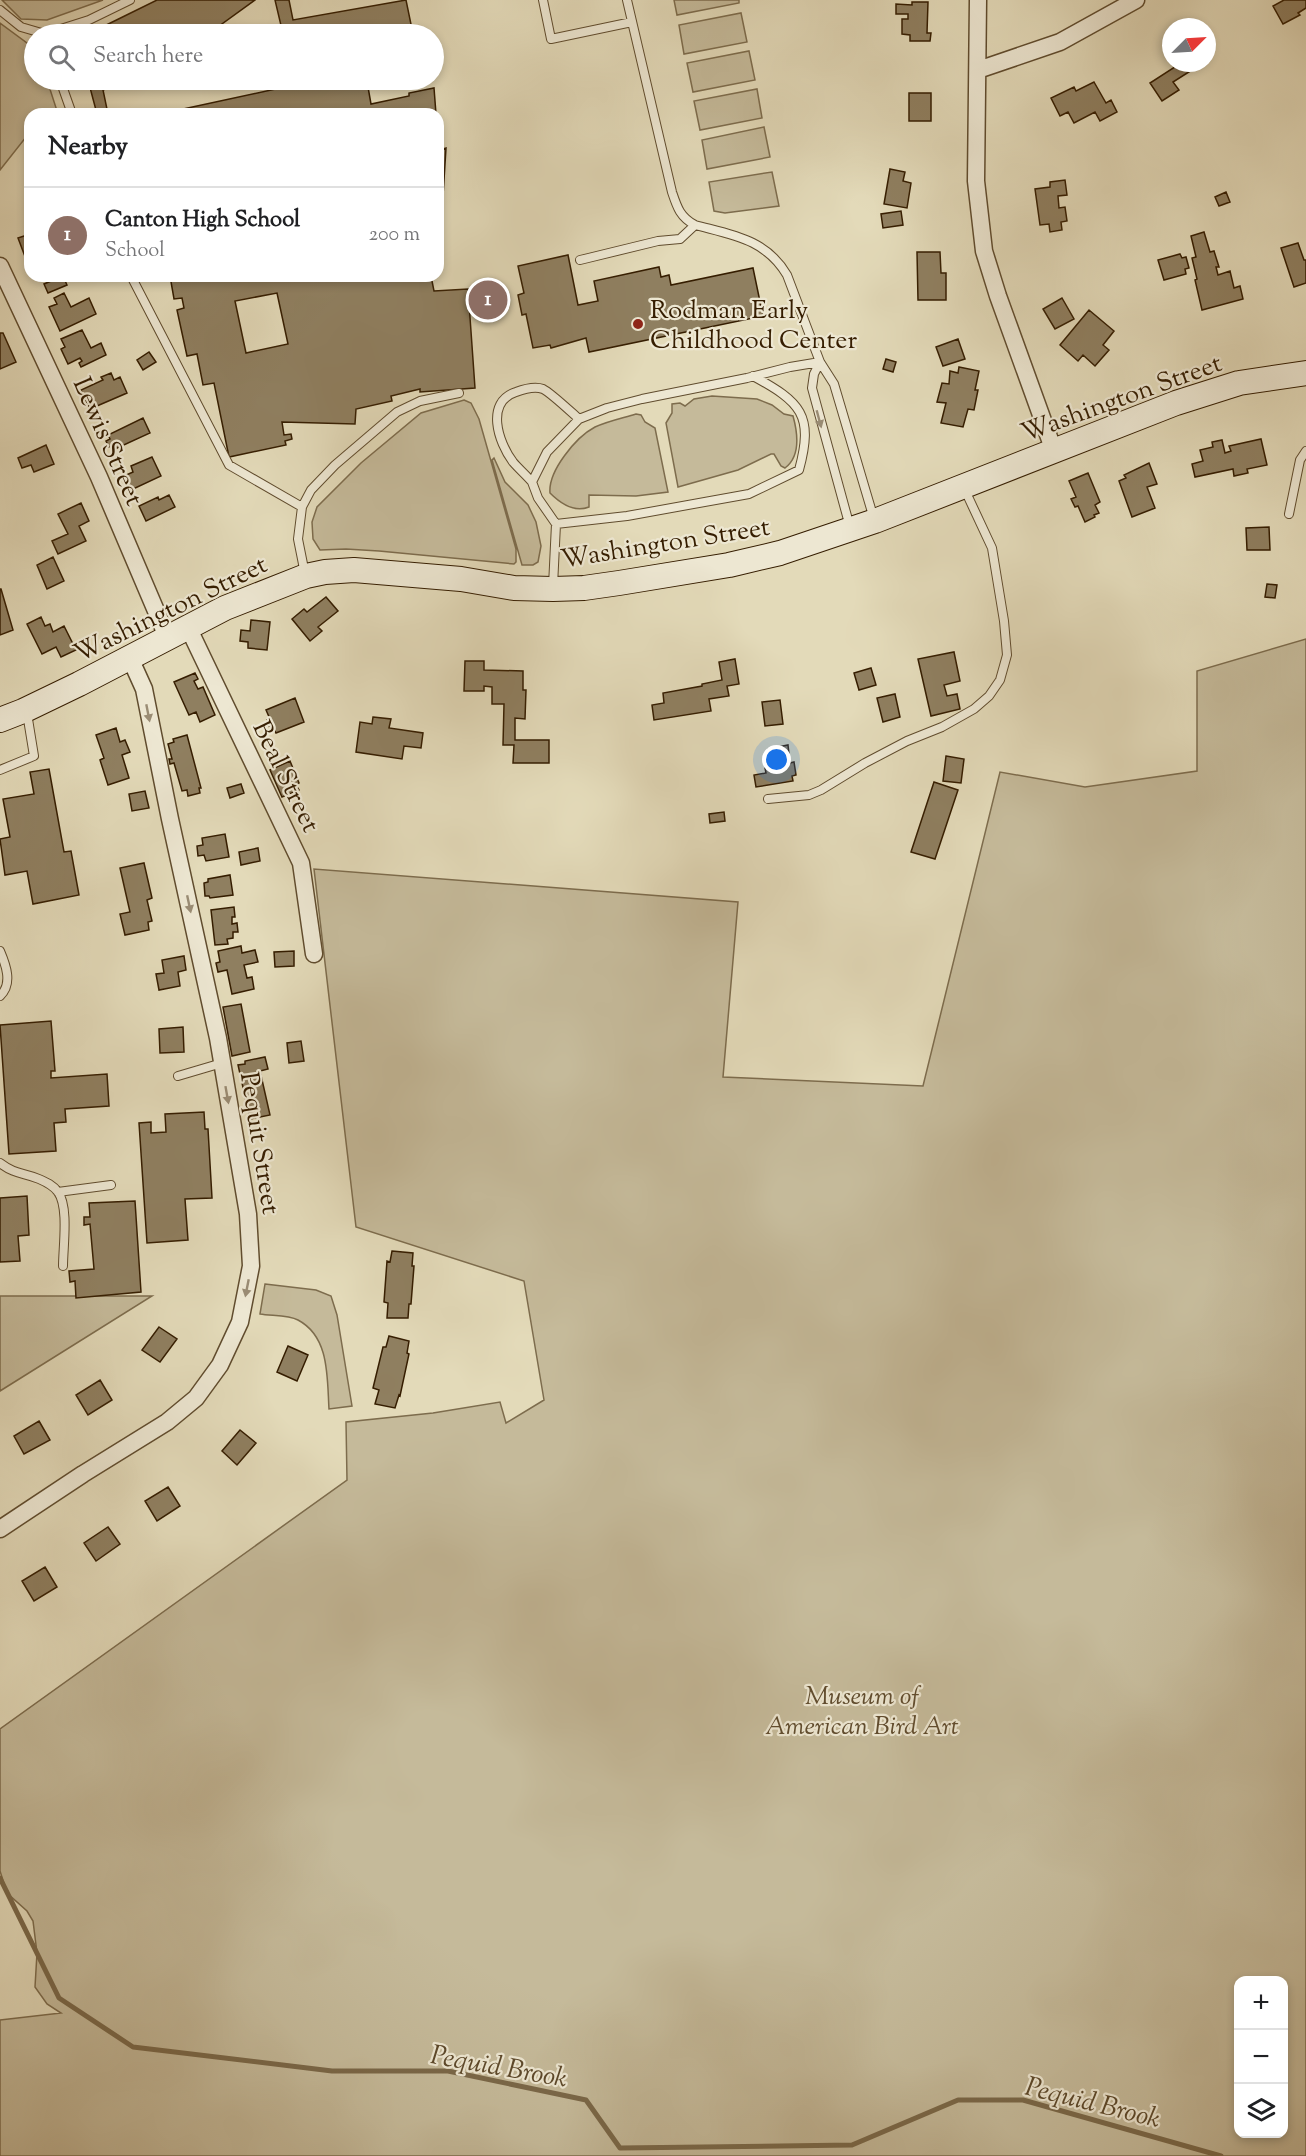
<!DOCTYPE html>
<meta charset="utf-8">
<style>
:root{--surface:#fff;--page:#f6f6f6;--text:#202124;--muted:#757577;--line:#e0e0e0;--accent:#db2777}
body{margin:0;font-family:"Sorts Mill Goudy",serif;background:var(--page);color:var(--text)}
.controls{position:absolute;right:18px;bottom:18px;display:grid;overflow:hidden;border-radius:12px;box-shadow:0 3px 9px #0003}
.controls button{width:54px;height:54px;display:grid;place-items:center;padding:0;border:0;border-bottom:2px solid var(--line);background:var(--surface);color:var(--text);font:30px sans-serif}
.compass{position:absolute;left:1162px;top:18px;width:54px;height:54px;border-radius:50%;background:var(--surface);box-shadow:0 3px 9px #0003;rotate:66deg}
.you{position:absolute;left:777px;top:760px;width:21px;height:21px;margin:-15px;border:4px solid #fff;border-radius:50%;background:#1a73e8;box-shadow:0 0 0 9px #1a73e833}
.badge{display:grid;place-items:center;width:39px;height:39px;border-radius:50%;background:var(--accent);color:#fff;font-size:20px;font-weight:700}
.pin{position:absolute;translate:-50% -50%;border:3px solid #fff;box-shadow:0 2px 6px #0006}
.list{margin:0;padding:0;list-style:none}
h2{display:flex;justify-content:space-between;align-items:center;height:78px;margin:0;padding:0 24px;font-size:26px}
h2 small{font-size:20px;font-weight:400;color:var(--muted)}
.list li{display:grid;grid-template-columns:39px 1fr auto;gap:18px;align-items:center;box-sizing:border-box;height:96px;padding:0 24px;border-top:2px solid var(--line)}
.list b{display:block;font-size:22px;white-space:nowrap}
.list p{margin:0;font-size:20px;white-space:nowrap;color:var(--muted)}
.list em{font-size:20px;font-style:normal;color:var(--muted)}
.icon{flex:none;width:33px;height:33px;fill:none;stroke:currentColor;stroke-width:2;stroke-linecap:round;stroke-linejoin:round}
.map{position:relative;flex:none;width:1306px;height:2156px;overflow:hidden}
.search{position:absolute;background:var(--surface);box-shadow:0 3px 9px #0003;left:24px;top:24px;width:420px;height:66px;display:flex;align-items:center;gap:15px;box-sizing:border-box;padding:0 21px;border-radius:33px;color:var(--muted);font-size:22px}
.panel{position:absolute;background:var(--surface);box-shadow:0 3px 9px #0003;left:24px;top:108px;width:420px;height:174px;border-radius:18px}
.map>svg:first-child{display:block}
</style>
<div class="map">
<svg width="1306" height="2156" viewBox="0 0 1306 2156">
<rect width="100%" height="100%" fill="#e3dab9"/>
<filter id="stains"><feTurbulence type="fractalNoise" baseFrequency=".00333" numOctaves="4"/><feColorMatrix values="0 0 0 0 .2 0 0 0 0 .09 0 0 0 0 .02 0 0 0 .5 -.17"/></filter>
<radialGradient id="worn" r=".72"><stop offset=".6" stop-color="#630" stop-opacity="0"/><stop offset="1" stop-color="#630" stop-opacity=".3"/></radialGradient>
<path fill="#c5ba9a" stroke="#7d6c4d" stroke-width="1.5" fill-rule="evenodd" d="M2 0H103L47 20 21 19Z
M674 0H739V3L677 15Z
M741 13 747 42 684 54 679 25Z
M0 23 31 46 34 54V80H47L58 114H30V135L26 137 0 170Z
M749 51 755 80 693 92 687 63Z
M757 89 762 118 700 130 694 101Z
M764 127 770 157 707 169 702 140Z
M772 172 779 206 725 213 714 211 709 182Z
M712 396 757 399 772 405 784 414 793 416C798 434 801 456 785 468L781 466 774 454H771L738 470 678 487 666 423 672 413V404L680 403 685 406 694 399Z
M464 400 471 403 479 419 516 549V562L514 564 379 551 346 549 320 550 313 539 312 522 317 507 361 463 421 413Z
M636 414 641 415 645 422 655 428 668 492 636 496 589 495V507C574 513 560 503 550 493 548 471 576 437 595 427 608 421 623 418 636 414Z
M494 458 505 482 528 505 536 522 541 546 538 562 533 565H522L492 460Z
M1306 639V2156H0V2020L61 2013 47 2004 35 1987 37 1953 33 1921 27 1911 7 1893 0 1871V1729L347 1480 346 1422 433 1413 500 1402 506 1423 544 1400 524 1281 356 1227 314 869 738 902 723 1077 923 1086 1000 772 1085 787 1197 771V671ZM1238 1980H1284V2134H1238Z
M265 1284 316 1290 331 1296 337 1315 352 1406 329 1409C327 1378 330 1337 298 1320 288 1315 271 1316 260 1314Z
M0 1296H152L0 1391Z"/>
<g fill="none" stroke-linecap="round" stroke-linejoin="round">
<path stroke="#7a6849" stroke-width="5" d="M0 1878 59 1998 133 2047 332 2071H448L586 2100 620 2148 852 2145 958 2100H1023L1221 2156"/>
</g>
<path fill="#8f7f60" stroke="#351d00" stroke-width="1.5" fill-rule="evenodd" d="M157 0H255L208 34H88Z
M275 0H289L293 20 406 0 413 34H283Z
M1284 0H1306V8L1298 13 1300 15 1283 24 1273 6Z
M912 2H928L927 33H931L930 41H910V35L902 34V19H908V14H896V4L912 5Z
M1177 63H1203L1173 82 1179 90 1162 101 1150 83 1178 65Z
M88 80H128L103 90 108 114H97Z
M293 80H306L307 85 333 80H408L368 87 371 104 409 96V93L434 88 436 114H160L294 85Z
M1094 82 1106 103 1111 100 1117 112 1100 121 1095 112 1074 123 1068 112 1060 116 1051 98 1074 87 1076 91Z
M909 93H931V121H909Z
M438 124 443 149 446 148 440 244H438Z
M890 169 905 172 903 181 911 183 907 208 884 204Z
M1065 180 1067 195 1058 196 1059 208 1065 207 1067 221 1061 222 1062 230 1050 232 1049 224 1040 225 1035 189 1050 187V182Z
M1226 192 1230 202 1219 206 1215 197Z
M901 211 903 225 883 228 881 214Z
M1204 232 1210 252 1214 251 1219 267H1216L1218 275 1230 271 1234 288 1240 286 1243 299 1202 310 1195 280 1197 279 1192 258 1196 257 1191 236Z
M30 234V267H29L18 238Z
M1298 243 1304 260H1306V283L1294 287 1281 248Z
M917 252H940L941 273H946V300H918Z
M1180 254 1182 258 1186 257 1189 268 1185 269 1186 274 1164 280 1158 260Z
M568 255 578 305 598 301 594 281 659 267 661 277 669 275 671 285 753 268 763 316 589 352 586 338 551 348 550 345 533 348 526 314 522 315 518 295 524 293 518 266Z
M63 276 67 285 48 293 44 284Z
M170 276H431L434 291 468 289 475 388 420 392V389L391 396 392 401 356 409 355 424 282 422 284 435 291 434 292 439 285 441 286 445 229 457 214 383 203 385 197 354 187 356 177 310 184 308 182 298 174 299ZM277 293 288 344 246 353 235 301Z
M64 293 71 307 89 298 96 314 60 331 49 307 57 304 54 298Z
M1062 298 1074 319 1055 329 1043 309Z
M1089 310 1114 331 1103 345 1109 350 1095 366 1083 355 1078 361 1060 345Z
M82 330 91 348 101 343 106 355 81 367 79 363 82 361 80 358 68 364 61 349 65 347 61 339Z
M0 333H3L16 362 0 369Z
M958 339 965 359 943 366 936 347Z
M149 352 156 362 143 370 137 360Z
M886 359 896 362 893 372 883 369Z
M959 367 979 371 975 390H978L974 410 968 409 963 427 941 423 946 403 937 402 942 383 949 384 950 371 958 373Z
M111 373 114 380 120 377 127 393 90 409 81 390 103 380 101 377Z
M143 418 150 433 115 449 113 445 109 447 106 441 110 439 108 435Z
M1261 439 1267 465 1247 469 1248 473 1234 476 1233 469 1195 477 1192 464 1203 461 1200 450 1213 447 1212 442 1222 440 1225 453 1231 451 1229 446Z
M46 445 54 464 34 472 31 465 22 468 18 458Z
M152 457 161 476 131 490 124 476 133 472 131 466Z
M1149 463 1157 484 1147 487 1155 508 1132 517 1119 481 1126 478 1124 475Z
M1088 473 1100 502 1095 505 1099 513 1094 515 1095 517 1085 522 1078 506 1075 507 1071 499 1076 497 1069 481Z
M169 495 175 507 146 521 139 506 158 497 159 500Z
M81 503 89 521 79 526 86 541 58 554 52 541 68 534 58 514Z
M1269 527 1270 550H1247L1246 528Z
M53 557 64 581 47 589 37 565Z
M1267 584 1277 585 1275 598 1265 597Z
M1 589 13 630 0 635V589Z
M326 597 338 611 318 627 322 631 310 641 292 619 304 609 307 612Z
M41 617 45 626 50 624 53 632 64 626 76 650 61 657 56 647 42 654 27 624Z
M251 620 270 622 267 650 248 648V642L240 641 241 630 250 631Z
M954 652 960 681 944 685 947 696 957 694 960 709 931 716 918 659Z
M735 659 739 684 727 686 729 696 709 699 711 711 654 720 652 705 664 703 663 693 702 686V684L722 680 719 662Z
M465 661H484V670L523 671V690H526L525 719 515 718V740H549V763H513L514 745H503L504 704H492V687L484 686V691H464Z
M871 668 876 685 859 690 854 673Z
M195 673 198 679 194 681 198 689 203 687 215 715 200 722 196 712 189 715 174 682Z
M895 694 900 717 883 722 877 698Z
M295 698 304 722 276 733 272 724 269 726 267 720 270 719 266 710Z
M780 700 783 724 765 726 762 702Z
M373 717 391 719 389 728 423 733 421 748 404 746 402 759 356 752 360 722 372 724Z
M116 728 120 742 125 740 130 752 122 755 129 778 108 785 100 760 104 758 96 735Z
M187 735 201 788H199L200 793 188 796 187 790 182 791 174 763 170 764 169 759H172L168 744 174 742 173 739Z
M788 745 790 763 794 762 796 775 792 776 793 781 756 787 754 775 766 773 765 768 771 767 768 749Z
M946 756 964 759 961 783 943 781Z
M290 761 299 783 296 785 299 790 282 797 270 770Z
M49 769 64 852 71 851 79 895 33 904 27 871 5 875 0 839 10 837 3 799 34 794 30 772Z
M934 782 958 790 935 859 911 852Z
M241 784 244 793 230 798 227 788Z
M145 791 149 808 132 811 129 794Z
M724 812 725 821 710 823 709 814Z
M225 834 229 857 206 861 204 855 198 856 197 846 203 845 202 838Z
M258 848 260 861 241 865 239 852Z
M144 863 152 898 147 900 152 921 148 922 149 930 125 935 120 914 130 912 120 868Z
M230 875 233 895 210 898 209 896H205L204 883 208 882V879Z
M234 907 235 917H232V924L237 923 238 932H233V938L227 939 228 944 215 945 211 910Z
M241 946 242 953 255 950 258 962 244 965 247 978 252 977 254 989 232 994 227 970 218 972 216 963 220 962 218 951Z
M294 951V966L275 967 274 952Z
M184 956 186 970 178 972 180 986 159 990 156 974 164 973 162 960Z
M241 1004 250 1052 232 1056 223 1007Z
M51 1021 55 1071H51V1078L107 1074 109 1106 65 1109 66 1122 54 1123 56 1151 9 1154 0 1025Z
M183 1027 184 1052 160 1053 159 1029Z
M301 1041 304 1061 289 1063 287 1043Z
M265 1057 268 1069 260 1071 270 1115 250 1119 238 1065 245 1064V1061Z
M204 1112 205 1129H208L212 1198 185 1199 188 1240 147 1243 139 1123 151 1122V1133L166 1132 165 1114Z
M27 1196 29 1235 18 1236 20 1261 0 1262V1198Z
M135 1201 141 1292 76 1298 75 1281 70 1282 69 1271 94 1269 90 1224 84 1225V1217H90L89 1203Z
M392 1251 413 1253 412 1266H414L411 1304H409L408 1318H387L388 1303 384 1302 387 1261 390 1262Z
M159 1327 177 1339 160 1362 142 1350Z
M389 1336 409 1341 407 1353 409 1354 400 1396 399 1395 395 1408 375 1404 379 1390 373 1388 383 1347H386Z
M288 1346 308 1355 297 1381 277 1372Z
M100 1380 112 1400 88 1415 76 1395Z
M39 1421 50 1440 24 1454 14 1436Z
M240 1430 256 1443 237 1465 222 1451Z
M168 1487 180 1506 157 1521 145 1501Z
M108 1527 120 1544 96 1561 84 1543Z
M45 1567 57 1587 34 1601 22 1581Z"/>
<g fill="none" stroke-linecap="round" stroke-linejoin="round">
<g stroke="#604c2e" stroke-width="10">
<path id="service" d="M543 0 551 39 632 22
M627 0 672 192C677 207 680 217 695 225 732 235 766 239 787 275L820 362 834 384 874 519
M0 10 21 27 45 34
M45 34 89 20 130 0
M60 80 72 114
M580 260 658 241 680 239 695 225
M131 276 229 465 302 507 298 539 305 574
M820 362 814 374 812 388 850 527
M532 482C526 475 519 469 513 462 498 442 485 402 516 392 524 389 535 386 543 389 551 393 571 412 579 419
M302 507 311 490 335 465 397 412 420 401 459 393
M1289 514 1300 460 1306 451
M556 524 627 516 749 494 799 470C814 415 801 402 753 376
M553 586 556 524 538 498 532 482 547 452 579 419 607 408 642 399 747 378 790 367 820 362
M0 770 34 756 27 713
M768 799 809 795 821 790 865 763 907 741 942 727 974 709 989 696 1000 680 1007 655 1004 621 992 548 964 488
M0 951C6 965 13 984 0 996
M178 1076 222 1063
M0 1163C16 1175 22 1172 39 1179 46 1182 53 1185 58 1192 69 1207 63 1247 63 1266
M58 1192 111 1185"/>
</g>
<g stroke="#604c2e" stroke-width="19">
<path id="minor" d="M978 0 976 181 984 251 998 296 1054 451
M978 70 1060 42 1136 0
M0 266 99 477 168 639
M188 627 301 863 314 954
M0 1529 83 1474 167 1422 196 1398 220 1365 240 1322 251 1266 248 1214 218 1038 170 819 144 689 130 658"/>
</g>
<g stroke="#351d00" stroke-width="26">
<path id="secondary" d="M0 720 23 711 79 684 225 608 306 576 325 572 354 570 461 579 514 588 553 589 584 588 619 583 729 565 780 553 875 521 1176 403 1239 383 1306 373"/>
</g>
<use href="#service" stroke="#ede7d2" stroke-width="8"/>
<use href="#minor" stroke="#ede7d2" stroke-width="16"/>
<use href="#secondary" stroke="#ede7d2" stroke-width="24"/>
</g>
<defs><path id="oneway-solid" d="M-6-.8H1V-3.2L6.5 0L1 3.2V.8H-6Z" transform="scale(1.5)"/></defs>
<g fill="#9a8c74">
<use href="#oneway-solid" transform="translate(819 419) rotate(75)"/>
<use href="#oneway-solid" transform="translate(148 713) rotate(79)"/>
<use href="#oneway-solid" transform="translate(189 904) rotate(78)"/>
<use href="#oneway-solid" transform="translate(227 1095) rotate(80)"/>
<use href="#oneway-solid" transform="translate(247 1288) rotate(101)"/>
</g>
<circle fill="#8f2418" stroke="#ede7d2" stroke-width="2" cx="638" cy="324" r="6"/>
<g text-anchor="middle" stroke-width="4.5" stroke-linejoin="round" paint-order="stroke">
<g font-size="26" fill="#351d00" stroke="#ede7d2" text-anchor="start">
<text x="650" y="318">Rodman Early<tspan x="650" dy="30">Childhood Center</tspan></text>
</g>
<g font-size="26" fill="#351d00" stroke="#ede7d2">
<text transform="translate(1121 397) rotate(-20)" y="9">Washington Street</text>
<text transform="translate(109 441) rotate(66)" y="9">Lewis Street</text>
<text transform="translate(665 542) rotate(-9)" y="9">Washington Street</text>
<text transform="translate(170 608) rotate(-26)" y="9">Washington Street</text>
<text transform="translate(287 776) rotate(64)" y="9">Beal Street</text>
<text transform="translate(261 1143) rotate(81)" y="9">Pequit Street</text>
</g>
<g font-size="26" font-style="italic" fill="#604c2e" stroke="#ede7d2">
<text x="862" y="1704">Museum of<tspan x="862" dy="30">American Bird Art</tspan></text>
</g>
<g font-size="27" font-style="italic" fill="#5d492b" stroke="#ede7d2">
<text transform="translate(499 2066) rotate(10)" y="9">Pequid Brook</text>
<text transform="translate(1093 2102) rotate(14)" y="9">Pequid Brook</text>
</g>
</g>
<rect width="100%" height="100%" filter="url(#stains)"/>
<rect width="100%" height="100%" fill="url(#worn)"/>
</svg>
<div class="controls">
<button>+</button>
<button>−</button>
<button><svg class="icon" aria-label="layers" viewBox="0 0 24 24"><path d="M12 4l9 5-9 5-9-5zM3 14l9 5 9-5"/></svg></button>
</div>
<svg class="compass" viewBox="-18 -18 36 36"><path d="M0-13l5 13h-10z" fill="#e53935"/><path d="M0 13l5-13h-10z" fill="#757577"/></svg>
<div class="you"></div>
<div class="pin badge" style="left:488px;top:300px;background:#8d6e63">1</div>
<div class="search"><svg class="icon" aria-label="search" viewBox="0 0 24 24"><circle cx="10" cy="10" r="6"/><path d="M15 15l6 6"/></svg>Search here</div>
<section class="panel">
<h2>Nearby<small></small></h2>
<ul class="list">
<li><span class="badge" style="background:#8d6e63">1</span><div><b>Canton High School</b><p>School</p></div><em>200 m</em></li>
</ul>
</section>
</div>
